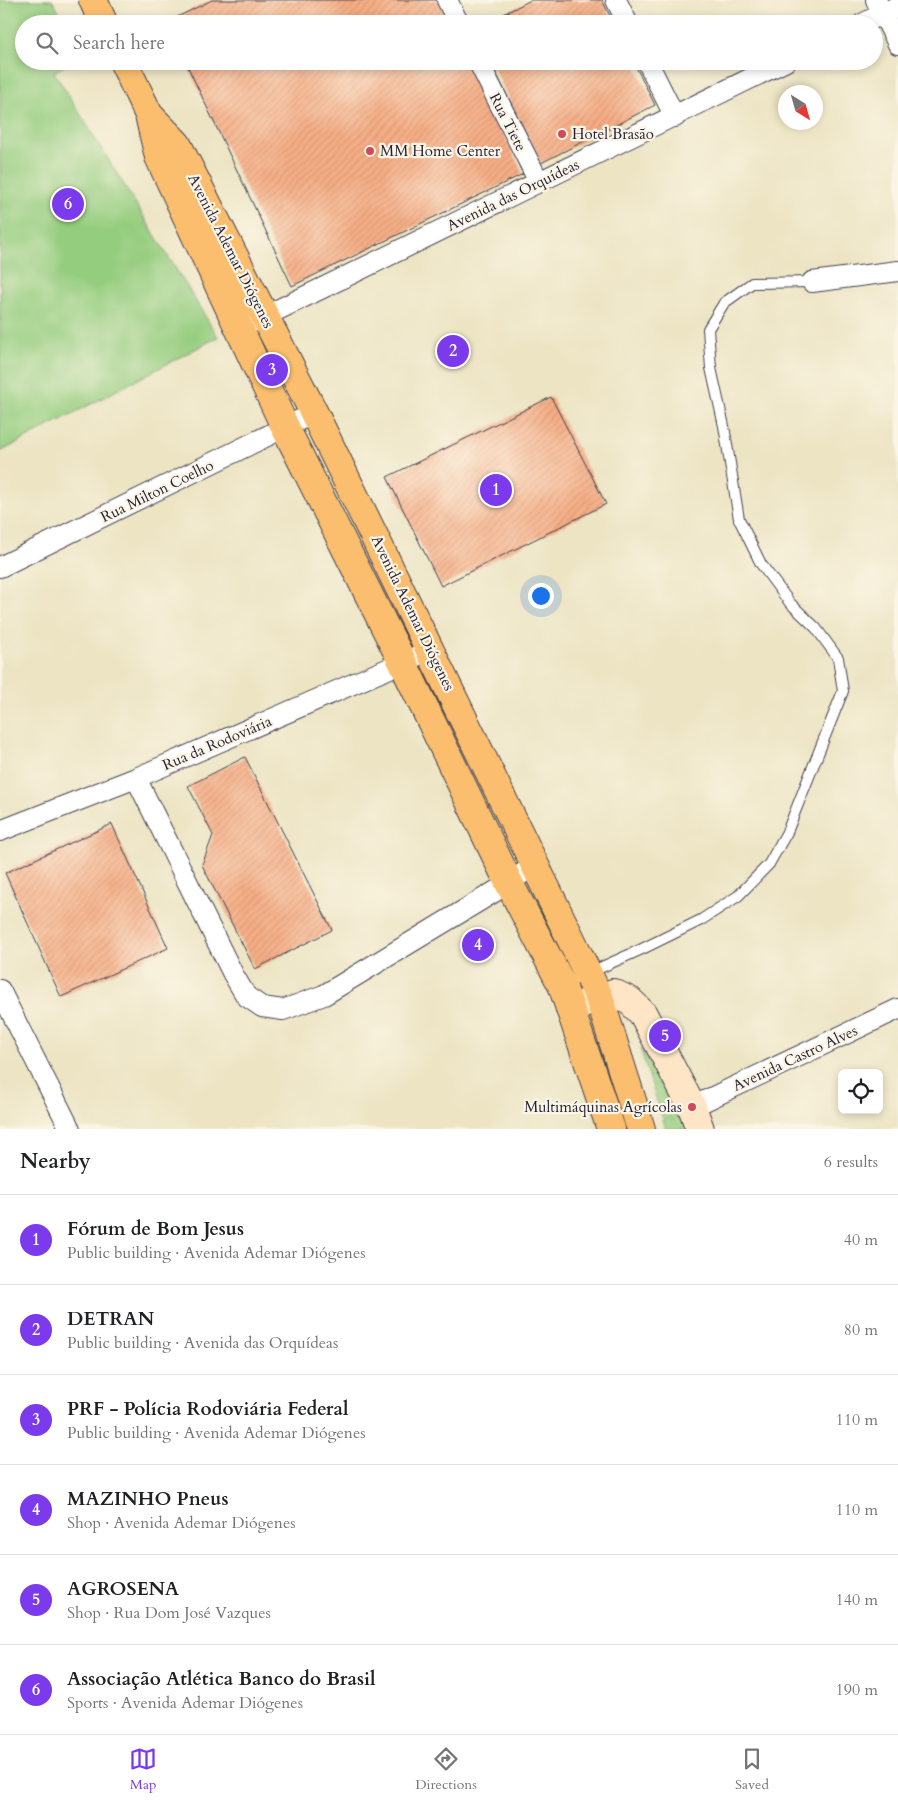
<!DOCTYPE html>
<meta charset="utf-8">
<style>
:root{--surface:#fff;--page:#f6f6f6;--text:#202124;--muted:#757577;--line:#e0e0e0;--accent:#7c3aed}
body{margin:0;font-family:Cardo,serif;background:var(--page);color:var(--text)}
.controls{position:absolute;right:15px;bottom:15px;display:grid;overflow:hidden;border-radius:8px;box-shadow:0 2px 8px #0003}
.controls button{width:45px;height:45px;display:grid;place-items:center;padding:0;border:0;border-bottom:1px solid var(--line);background:var(--surface);color:var(--text);font:25px sans-serif}
.compass{position:absolute;left:778px;top:85px;width:45px;height:45px;border-radius:50%;background:var(--surface);box-shadow:0 2px 8px #0003;rotate:143deg}
.you{position:absolute;left:540px;top:595px;width:18px;height:18px;margin:-12px;border:4px solid #fff;border-radius:50%;background:#1a73e8;box-shadow:0 0 0 8px #1a73e833}
.badge{display:grid;place-items:center;width:32px;height:32px;border-radius:50%;background:var(--accent);color:#fff;font-size:16px;font-weight:700}
.pin{position:absolute;translate:-50% -50%;border:2px solid #fff;box-shadow:0 1px 5px #0006}
.list{margin:0;padding:0;list-style:none}
h2{display:flex;justify-content:space-between;align-items:center;height:65px;margin:0;padding:0 20px;font-size:21px}
h2 small{font-size:16px;font-weight:400;color:var(--muted)}
.list li{display:grid;grid-template-columns:32px 1fr auto;gap:15px;align-items:center;box-sizing:border-box;height:90px;padding:0 20px;border-top:1px solid var(--line)}
.list b{display:block;font-size:19px;white-space:nowrap}
.list p{margin:0;font-size:16px;white-space:nowrap;color:var(--muted)}
.list em{font-size:16px;font-style:normal;color:var(--muted)}
.icon{flex:none;width:28px;height:28px;fill:none;stroke:currentColor;stroke-width:2;stroke-linecap:round;stroke-linejoin:round}
.map{position:relative;flex:none;width:898px;height:1129px;overflow:hidden}
.search{position:absolute;background:var(--surface);box-shadow:0 2px 8px #0003;left:15px;right:15px;top:15px;height:55px;display:flex;align-items:center;gap:12px;box-sizing:border-box;padding:0 18px;border-radius:28px;color:var(--muted);font-size:19px}
.sheet{height:605px;background:var(--surface)}
nav{display:flex;justify-content:space-around;align-items:center;box-sizing:border-box;height:70px;border-top:1px solid var(--line);background:var(--surface);font-size:14px;color:var(--muted)}
nav a{display:grid;justify-items:center;gap:2px}
nav .on{color:var(--accent)}
.map>svg:first-child{display:block}
</style>
<div class="map">
<svg width="898" height="1129" viewBox="0 0 898 1129">
<defs>
<pattern id="park-crowns" width="20" height="18" patternUnits="userSpaceOnUse" patternTransform="scale(1.25)"><rect width="20" height="18" fill="#95cd7f"/><path d="M2 6a3 3 0 1 1 6 0M12 15a3 3 0 1 1 6 0" fill="none" stroke="#80b06f"/></pattern>
<pattern id="building-hatch" width="6" height="6" patternUnits="userSpaceOnUse" patternTransform="scale(1.25)"><rect width="6" height="6" fill="#f6ae85"/><path d="M-1 1l2-2M0 6l6-6M5 7l2-2" fill="none" stroke="#d39574"/></pattern>
</defs>
<rect width="100%" height="100%" fill="#fcf5e5"/>
<filter id="ink" filterUnits="userSpaceOnUse"><feTurbulence type="fractalNoise" baseFrequency=".02" numOctaves="2"/><feDisplacementMap in="SourceGraphic" scale="10" xChannelSelector="R" yChannelSelector="G"/><feConvolveMatrix kernelMatrix="1 2 1 2 8 2 1 2 1" color-interpolation-filters="sRGB"/></filter>
<filter id="wash" filterUnits="userSpaceOnUse"><feTurbulence type="fractalNoise" baseFrequency=".0096" numOctaves="4" result="noise"/><feDisplacementMap in="SourceGraphic" scale="20" xChannelSelector="R" yChannelSelector="G"/><feGaussianBlur stdDeviation="1.12" result="paint"/><feColorMatrix in="noise" values="0 0 0 0 0 0 0 0 0 0 0 0 0 0 0 0 0 1.4 0 .05"/><feComposite in="paint" operator="in"/></filter>
<g filter="url(#wash)">
<rect width="100%" height="100%" fill="#ece4c3"/>
<path fill="url(#park-crowns)" stroke="#5c785d" d="M640 1048 659 1073 688 1129H666Z"/>
<path fill="#95cd7f" stroke="#5c785d" d="M0 0H52L66 24H24V61H73L54 72 218 337 0 452Z"/>
<g id="blocks">
<path fill="url(#building-hatch)" d="M212 0H439L451 24H168L167 22Z
M531 0H602L614 24H484Z
M185 61H469L523 174 292 286Z
M490 61H633L655 105 541 163Z
M551 397 606 504 441 586 387 477Z
M245 757 332 930 255 969 202 865 213 835 188 786Z
M112 824 168 948 61 997 5 873Z"/>
</g>
</g>
<g filter="url(#ink)">
<use href="#blocks" fill-opacity="0" stroke="#403f4f" stroke-width="1"/>
<g fill="none" stroke-linecap="round" stroke-linejoin="round">
<g stroke="#403f4f" stroke-width="12">
<path id="lane" d="M562 985 642 949 701 920 738 896 769 864 787 832 843 691 838 658 816 628 790 603 761 564 739 519 724 426 711 368 708 329 724 303 752 283 812 282"/>
</g>
<g stroke="#403f4f" stroke-width="22">
<path id="street" d="M447 0 459 24
M616 0 628 24
M876 0 898 44
M862 24 898 6
M478 61 539 182
M647 61 675 117
M812 282 898 271
M253 322 786 61
M0 567 314 413
M136 778 233 974 246 996 262 1007 283 1010 324 995 509 883 534 865
M0 831 136 778 431 650
M0 990 70 1129
M692 1107 898 1009"/>
</g>
<g stroke="#403f4f" stroke-width="30">
<path id="secondary" d="M570 1009 613 993 630 1001 643 1014 692 1107 700 1129"/>
</g>
<g stroke="#403f4f" stroke-width="30">
<path id="highway" d="M93 0 104 24
M123 61 149 115 159 157 286 429 403 663 509 883 562 985 611 1129
M150 116 177 144 314 413 588 974 599 997 641 1129"/>
</g>
<use href="#lane" stroke="#fff" stroke-width="10"/>
<use href="#street" stroke="#fff" stroke-width="20"/>
<use href="#secondary" stroke="#fde5c5" stroke-width="28"/>
<use href="#highway" stroke="#fabe6e" stroke-width="28"/>
</g>
</g>
<g fill="#d1495b" stroke="#fcf5e5" stroke-width="2">
<circle cx="562" cy="134" r="5"/>
<circle cx="370" cy="151" r="5"/>
<circle cx="692" cy="1107" r="5"/>
</g>
<g text-anchor="middle" stroke-width="4.5" stroke-linejoin="round" paint-order="stroke">
<g font-size="15" fill="#22223b" stroke="#fcf5e5">
<text transform="translate(508 122) rotate(63)" y="5">Rua Tiete</text>
<text transform="translate(513 195) rotate(-26)" y="5">Avenida das Orquídeas</text>
<text transform="translate(231 251) rotate(63)" y="5">Avenida Ademar Diógenes</text>
<text transform="translate(157 491) rotate(-26)" y="5">Rua Milton Coelho</text>
<text transform="translate(413 613) rotate(64)" y="5">Avenida Ademar Diógenes</text>
<text transform="translate(217 743) rotate(-23)" y="5">Rua da Rodoviária</text>
<text transform="translate(795 1058) rotate(-25)" y="5">Avenida Castro Alves</text>
</g>
<g font-size="15" fill="#22223b" stroke="#fcf5e5" text-anchor="start">
<text x="572" y="139">Hotel Brasão</text>
<text x="380" y="156">MM Home Center</text>
<text x="682" y="1112" text-anchor="end">Multimáquinas Agrícolas</text>
</g>
</g>
</svg>
<div class="controls">
<button><svg class="icon" aria-label="locate" viewBox="0 0 24 24"><circle cx="12" cy="12" r="6"/><path d="M12 2v4M12 18v4M2 12h4M18 12h4"/></svg></button>
</div>
<svg class="compass" viewBox="-18 -18 36 36"><path d="M0-13l5 13h-10z" fill="#e53935"/><path d="M0 13l5-13h-10z" fill="#757577"/></svg>
<div class="you"></div>
<div class="pin badge" style="left:496px;top:490px">1</div>
<div class="pin badge" style="left:453px;top:351px">2</div>
<div class="pin badge" style="left:272px;top:370px">3</div>
<div class="pin badge" style="left:478px;top:945px">4</div>
<div class="pin badge" style="left:665px;top:1036px">5</div>
<div class="pin badge" style="left:68px;top:204px">6</div>
<div class="search"><svg class="icon" aria-label="search" viewBox="0 0 24 24"><circle cx="10" cy="10" r="6"/><path d="M15 15l6 6"/></svg>Search here</div>
</div>
<section class="sheet">
<h2>Nearby<small>6 results</small></h2>
<ul class="list">
<li><span class="badge">1</span><div><b>Fórum de Bom Jesus</b><p>Public building · Avenida Ademar Diógenes</p></div><em>40 m</em></li>
<li><span class="badge">2</span><div><b>DETRAN</b><p>Public building · Avenida das Orquídeas</p></div><em>80 m</em></li>
<li><span class="badge">3</span><div><b>PRF - Polícia Rodoviária Federal</b><p>Public building · Avenida Ademar Diógenes</p></div><em>110 m</em></li>
<li><span class="badge">4</span><div><b>MAZINHO Pneus</b><p>Shop · Avenida Ademar Diógenes</p></div><em>110 m</em></li>
<li><span class="badge">5</span><div><b>AGROSENA</b><p>Shop · Rua Dom José Vazques</p></div><em>140 m</em></li>
<li><span class="badge">6</span><div><b>Associação Atlética Banco do Brasil</b><p>Sports · Avenida Ademar Diógenes</p></div><em>190 m</em></li>
</ul>
</section>
<nav>
<a class="on"><svg class="icon" aria-label="map" viewBox="0 0 24 24"><path d="M3 6l6-2 6 2 6-2v14l-6 2-6-2-6 2zM9 4v14M15 6v14"/></svg>Map</a>
<a><svg class="icon" aria-label="directions" viewBox="0 0 24 24"><path d="M12 3l9 9-9 9-9-9zM9 14v-3h6M13 9l2 2-2 2"/></svg>Directions</a>
<a><svg class="icon" aria-label="saved" viewBox="0 0 24 24"><path d="M7 4h10v16l-5-4-5 4z"/></svg>Saved</a>
</nav>
